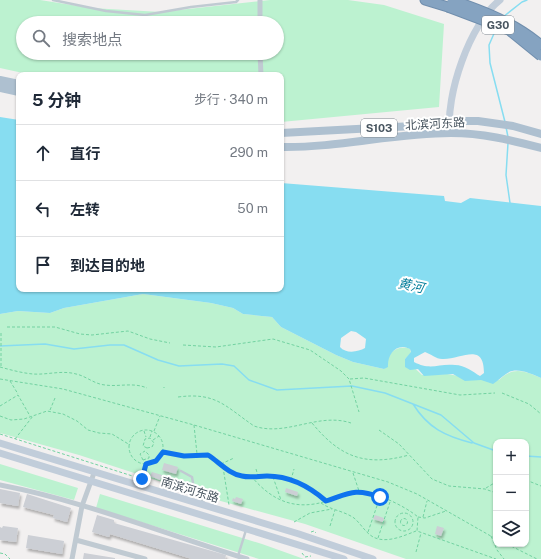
<!DOCTYPE html>
<html lang="zh">
<meta charset="utf-8">
<style>
:root{--surface:#fff;--page:#f2f2f3;--text:#1f2937;--muted:#747a83;--line:#e0e1e3}
body{margin:0;font-family:"Public Sans","Noto Sans SC",sans-serif;background:var(--page);color:var(--text)}
.controls{position:absolute;right:12px;bottom:12px;display:grid;overflow:hidden;border-radius:8px;box-shadow:0 1px 3px #0004}
.controls button{width:36px;height:36px;display:grid;place-items:center;padding:0;border:0;border-bottom:1px solid var(--line);background:var(--surface);color:var(--text);font:20px sans-serif}
.stop{position:absolute;width:12px;height:12px;margin:-9px;border:3px solid #0e73ee;border-radius:50%;background:#fff}
.stop.end{background:#0e73ee;border-color:#fff;box-shadow:0 1px 4px #0008}
.list{margin:0;padding:0;list-style:none}
h2{display:flex;justify-content:space-between;align-items:center;height:52px;margin:0;padding:0 16px;font-size:17px}
h2 small{font-size:13px;font-weight:400;color:var(--muted)}
.list li{display:grid;grid-template-columns:26px 1fr auto;gap:12px;align-items:center;box-sizing:border-box;height:56px;padding:0 16px;border-top:1px solid var(--line)}
.list b{display:block;font-size:15px;white-space:nowrap}
.list em{font-size:13px;font-style:normal;color:var(--muted)}
.icon{flex:none;width:22px;height:22px;fill:none;stroke:currentColor;stroke-width:2;stroke-linecap:round;stroke-linejoin:round}
.map{position:relative;flex:none;width:541px;height:559px;overflow:hidden}
.search{position:absolute;background:var(--surface);box-shadow:0 1px 3px #0004;left:16px;top:16px;width:268px;height:44px;display:flex;align-items:center;gap:10px;box-sizing:border-box;padding:0 14px;border-radius:22px;color:var(--muted);font-size:15px}
.panel{position:absolute;background:var(--surface);box-shadow:0 1px 3px #0004;left:16px;top:72px;width:268px;height:220px;border-radius:8px}
.map>svg:first-child{display:block}
</style>
<div class="map">
<svg width="541" height="559" viewBox="0 0 541 559">
<defs>
<filter id="shadow"><feDropShadow dx="1.5" dy="3" stdDeviation="1" flood-color="#0004"/></filter>
</defs>
<rect width="100%" height="100%" fill="#f2f0f0"/>
<path fill="#bcf2d0" fill-rule="evenodd" d="M0 0H40L91 8 161 12 270 0H348L384 5 444 24 439 107 281 122V75H32L0 68ZM23 23H277V53H23Z
M143 294 211 303 233 308 243 314 272 317 281 327 336 355 353 362 384 369 388 365C385 353 400 344 410 349L411 353 405 359 422 375 447 374 483 380H499C514 366 524 371 541 378V559H406L305 524 217 500 79 455 0 433V314L18 311 50 313 64 308ZM496 442H526V544H496Z
M0 464 78 488 74 500 0 480Z
M100 494 262 544 304 559H259L96 508Z"/>
<path fill="#87ddf1" fill-rule="evenodd" d="M0 117 19 120V289H281V183L444 196 445 201 461 203 470 198 541 206V378C531 374 516 366 506 374 501 377 498 381 493 384L481 380 465 381 453 374 424 376 418 369 410 370 405 367V359L411 352 410 349C397 342 387 354 388 367L384 369 353 362 336 355 281 327 272 317 243 314 233 308 211 303 143 294 64 308 50 313 18 311 0 314ZM351 331 356 332 366 339 365 348C358 352 346 354 340 347L341 338ZM425 352C431 354 436 359 442 359 461 360 484 341 484 373L480 376C473 372 465 365 455 365 439 363 431 371 414 362V358Z"/>
<g fill="none" stroke-linecap="round" stroke-linejoin="round">
<path stroke="#87ddf1" stroke-width="1.5" d="M503 17 522 2 527 0
M496 29 489 45 490 63 505 122
M506 127 508 137
M508 143 506 175 510 203
M0 346 45 344 74 349 110 345H124L158 360 179 366 222 364 234 366 249 380 277 390 352 386 385 393 441 415 474 443 496 451
M413 404C428 428 445 436 472 443
M526 456 541 457"/>
</g>
<path fill="#cccfd5" filter="url(#shadow)" d="M164 463 178 467 176 474 162 470Z
M152 472 162 475 160 480 150 476Z
M286 488 298 492 297 496 285 492Z
M0 489 20 493 18 506 0 503Z
M27 494 71 508 67 522 53 518 54 515 23 507Z
M236 497 243 499 241 504 232 501 233 498 235 499Z
M97 515 114 520V523L226 555 225 559H192L110 534 109 537 92 532Z
M375 515 384 518 383 522 373 519Z
M3 526 18 528 16 542 0 540V527L2 528Z
M437 526 444 528 441 536 435 534Z
M28 535 64 541 62 554 26 548Z
M84 553 115 558V559H83Z"/>
<g fill="none" stroke-linecap="round" stroke-linejoin="round">
<g stroke="#708ead" stroke-width="11">
<path id="highway" d="M425 0 448 7"/>
</g>
<path stroke="#72d2a1" stroke-width="1" stroke-dasharray="3 2" stroke-linecap="butt" d="M7 327H55L80 334 92 335 128 331 150 339 170 343
M1 333V367
M183 345 216 347 273 339 310 350 341 371 349 379 359 412
M0 367C11 370 22 373 33 374 47 375 62 370 76 374 86 376 94 384 105 385 119 387 133 382 147 388
M0 379 63 389 194 425 388 482 417 494 496 539
M350 379 364 378 460 395 495 393
M10 381 18 394
M164 388V387
M502 393 529 404 541 414
M178 397C216 392 225 406 254 426 286 437 318 412 351 423
M0 406 18 395 30 416
M50 410 55 398
M0 416 11 420 24 419 47 411 63 414 77 421 88 430 99 433 112 434 130 445
M312 423C340 457 365 467 409 455
M194 425 197 454
M379 430 399 444 432 479 449 486 485 489 496 493
M129 447a17 17 0 1 1 34 0a17 17 0 1 1-34 0Z
M144 431 146 437
M154 431 160 416
M0 434 142 479 146 464
M150 437 152 431
M15 439 33 416
M153 440 159 436
M147 448 143 446 145 439 150 438
M147 448 152 447 154 443 150 438
M163 452 184 456 208 455C219 462 229 474 242 476 250 478 259 475 267 475 290 476 310 487 326 501
M143 460 149 458V455L146 452
M143 460 140 454 145 451
M221 464 234 458
M223 467 229 505
M256 469 258 476
M353 473 359 491
M251 476C272 501 295 511 327 501 336 498 345 493 354 492 371 489 405 506 418 517L417 531 496 559
M273 477 281 500
M291 480 294 469
M526 480 541 486
M486 488 496 482
M321 503C331 510 344 511 354 518 360 523 364 530 369 534 382 546 403 536 416 531
M395 522a9 9 0 1 1 18 0a9 9 0 1 1-18 0Z
M418 517 425 518 446 511
M423 517 427 501
M400.5 522a3.5 3.5 0 1 1 7 0a3.5 3.5 0 1 1-7 0Z
M294 522 310 513 332 509
M330 526 335 510
M311 532 314 531 316 533
M368 532 380 497
M491 536 497 550 504 559
M378 538 390 502
M507 544 537 559
M416 552 421 533
M0 553 5 554 10 559
M302 553 305 557 311 556"/>
<path stroke="#c0cad2" stroke-width="2.5" d="M53 0 106 11 145 15 191 7 236 2 238 0
M181 471 192 477 193 483 191 489
M163 490C180 483 194 487 204 503
M238 556 246 530"/>
<path stroke="#c0cad2" stroke-width="5" d="M260 0V23
M260 53 261 75
M0 485C84 501 165 534 247 559
M76 540 145 559
M72 559 82 506 94 473"/>
<path stroke="#c1cdda" stroke-width="7" d="M450 133C445 96 470 23 500 0
M0 443 299 534 373 559
M0 453 344 559"/>
<path stroke="#aec0d0" stroke-width="8" d="M0 80 19 84
M0 88 19 92
M281 133 413 126 448 121H478L513 126 541 134
M281 147C338 148 394 133 451 133 482 133 511 140 541 148"/>
<use href="#highway" stroke="#85a3c1" stroke-width="9"/>
<g stroke="#708ead" stroke-width="11" stroke-linecap="butt">
<path id="highway-bridge" d="M452 0C486 12 513 22 541 45
M448 7 509 30 541 56"/>
</g>
<use href="#highway-bridge" stroke="#85a3c1" stroke-width="9"/>
</g>
<g fill="none" stroke-linecap="round" stroke-linejoin="round">
<path stroke="#0e73ee" stroke-width="5" d="M142 479 146 464 156 461 163 452 184 456 208 455C219 462 229 474 242 476 250 478 259 476 267 476 289 476 310 487 326 501 350 493 355 488 380 497"/>
</g>
<g text-anchor="middle" stroke-width="4" stroke-linejoin="round" paint-order="stroke">
<g fill="#fff" stroke="#7e878f" stroke-width="1">
<rect x="482" y="16" width="32" height="18" rx="3"/>
<rect x="361" y="119" width="36" height="18" rx="3"/>
</g>
<g font-size="11" font-weight="bold" fill="#47545f">
<text x="498" y="29">G30</text>
<text x="379" y="132">S103</text>
</g>
<g font-size="12" fill="#47545f" stroke="#fff">
<text transform="translate(435 124) rotate(-3)" y="4">北滨河东路</text>
<text transform="translate(190 490) rotate(17)" y="4">南滨河东路</text>
</g>
<g font-size="13" font-style="italic" fill="#067f9c" stroke="#fff">
<text transform="translate(411 285) rotate(12)" y="5">黄河</text>
</g>
</g>
</svg>
<div class="controls">
<button>+</button>
<button>−</button>
<button><svg class="icon" aria-label="layers" viewBox="0 0 24 24"><path d="M12 4l9 5-9 5-9-5zM3 14l9 5 9-5"/></svg></button>
</div>
<div class="stop" style="left:380px;top:497px"></div>
<div class="stop end" style="left:142px;top:479px"></div>
<div class="search"><svg class="icon" aria-label="search" viewBox="0 0 24 24"><circle cx="10" cy="10" r="6"/><path d="M15 15l6 6"/></svg>搜索地点</div>
<section class="panel">
<h2>5 分钟<small>步行 · 340 m</small></h2>
<ul class="list">
<li><svg class="icon" aria-label="ahead" viewBox="0 0 24 24"><path d="M12 20V5M6 11l6-6 6 6"/></svg><div><b>直行</b></div><em>290 m</em></li>
<li><svg class="icon" aria-label="left" viewBox="0 0 24 24"><path d="M17 20v-9H6M10 6l-5 5 5 5"/></svg><div><b>左转</b></div><em>50 m</em></li>
<li><svg class="icon" aria-label="arrive" viewBox="0 0 24 24"><path d="M6 21V4h12l-3 4 3 4H6"/></svg><div><b>到达目的地</b></div></li>
</ul>
</section>
</div>
